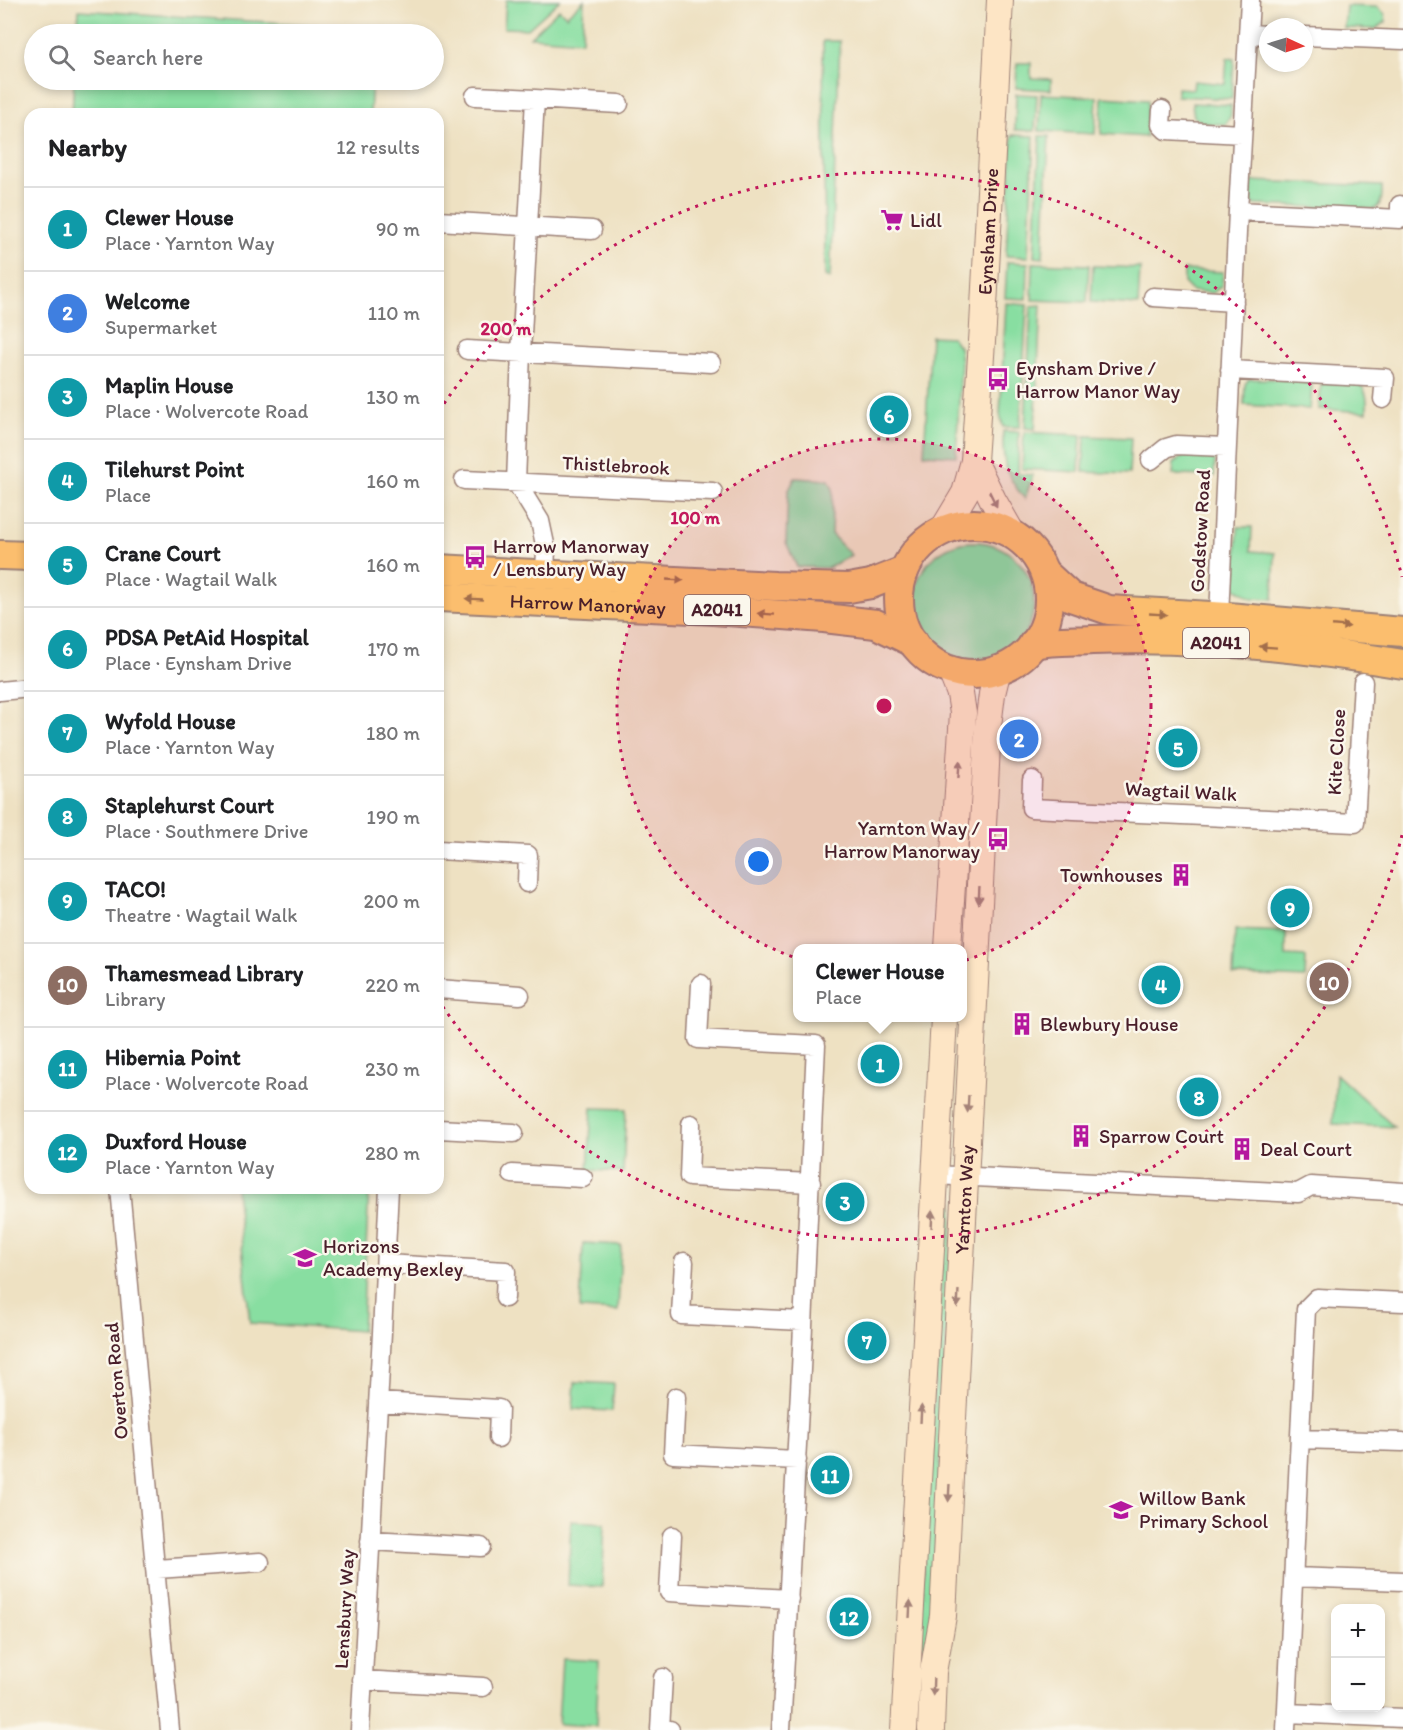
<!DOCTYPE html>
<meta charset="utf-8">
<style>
:root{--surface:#fff;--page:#f6f6f6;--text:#202124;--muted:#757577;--line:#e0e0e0;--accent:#db2777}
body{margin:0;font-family:Itim,sans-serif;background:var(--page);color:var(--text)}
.controls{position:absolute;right:18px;bottom:18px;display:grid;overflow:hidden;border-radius:12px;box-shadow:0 3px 9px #0003}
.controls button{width:54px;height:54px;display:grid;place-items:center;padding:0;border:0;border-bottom:2px solid var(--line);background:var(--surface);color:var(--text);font:30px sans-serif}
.compass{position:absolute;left:1259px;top:18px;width:54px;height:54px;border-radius:50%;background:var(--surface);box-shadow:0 3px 9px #0003;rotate:94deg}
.you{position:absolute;left:759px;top:862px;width:21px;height:21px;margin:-15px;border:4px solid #fff;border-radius:50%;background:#1a73e8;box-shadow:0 0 0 9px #1a73e833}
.badge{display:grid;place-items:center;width:39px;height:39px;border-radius:50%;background:var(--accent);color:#fff;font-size:20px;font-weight:700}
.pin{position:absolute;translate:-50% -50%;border:3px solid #fff;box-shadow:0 2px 6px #0006}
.popup{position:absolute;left:793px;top:944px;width:174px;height:78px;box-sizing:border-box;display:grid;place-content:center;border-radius:12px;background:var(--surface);filter:drop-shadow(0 2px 4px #0005);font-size:20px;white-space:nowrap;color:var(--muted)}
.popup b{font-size:22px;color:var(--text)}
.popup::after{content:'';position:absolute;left:50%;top:100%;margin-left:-12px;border:12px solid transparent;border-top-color:var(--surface)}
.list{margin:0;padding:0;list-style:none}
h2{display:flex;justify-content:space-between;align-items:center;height:78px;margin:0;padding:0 24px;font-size:26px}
h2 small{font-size:20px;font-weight:400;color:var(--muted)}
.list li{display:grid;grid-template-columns:39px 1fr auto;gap:18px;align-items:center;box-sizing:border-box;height:84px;padding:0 24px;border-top:2px solid var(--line)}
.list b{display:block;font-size:22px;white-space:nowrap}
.list p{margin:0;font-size:20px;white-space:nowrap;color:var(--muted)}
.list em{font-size:20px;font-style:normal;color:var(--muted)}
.icon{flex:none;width:33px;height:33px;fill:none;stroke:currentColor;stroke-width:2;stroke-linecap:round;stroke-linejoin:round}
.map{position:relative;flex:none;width:1403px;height:1730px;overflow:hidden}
.search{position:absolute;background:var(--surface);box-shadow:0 3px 9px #0003;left:24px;top:24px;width:420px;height:66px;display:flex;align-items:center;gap:15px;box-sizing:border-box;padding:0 21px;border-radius:33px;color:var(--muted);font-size:22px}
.panel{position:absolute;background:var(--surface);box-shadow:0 3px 9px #0003;left:24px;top:108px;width:420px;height:1086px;border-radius:18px}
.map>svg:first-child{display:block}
</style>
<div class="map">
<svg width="1403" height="1730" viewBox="0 0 1403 1730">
<rect width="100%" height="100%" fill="#fbf7ec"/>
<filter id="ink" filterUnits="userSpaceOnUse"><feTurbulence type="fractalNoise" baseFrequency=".0167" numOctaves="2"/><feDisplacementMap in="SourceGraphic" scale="12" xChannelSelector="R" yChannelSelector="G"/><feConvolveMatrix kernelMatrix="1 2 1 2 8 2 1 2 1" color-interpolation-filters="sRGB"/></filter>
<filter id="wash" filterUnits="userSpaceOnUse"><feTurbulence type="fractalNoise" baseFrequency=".008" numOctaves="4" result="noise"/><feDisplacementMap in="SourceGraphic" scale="24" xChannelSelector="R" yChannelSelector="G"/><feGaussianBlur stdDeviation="1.35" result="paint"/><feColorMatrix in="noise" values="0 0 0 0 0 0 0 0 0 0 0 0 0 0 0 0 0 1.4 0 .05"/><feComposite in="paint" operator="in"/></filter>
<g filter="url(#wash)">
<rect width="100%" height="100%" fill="#eee1c2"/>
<path fill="#88dea1" stroke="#697e66" stroke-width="1.5" d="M506 0H560L528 29 504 28Z
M584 0 582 41 530 37 559 9 566 16Z
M1346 6 1377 7 1385 14 1386 22 1375 29 1344 28Z
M79 10 376 29 375 34H77Z
M823 41H840L830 279 825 276Z
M1227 58 1234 59 1232 99 1177 96V88L1193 89 1194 81 1225 84Z
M1017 63H1031V78L1051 79V90L1016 88Z
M74 80H372L370 114H72Z
M1016 94 1037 95 1035 131 1015 130Z
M1041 94 1097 97 1095 134 1039 131Z
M1102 97 1148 100 1146 137 1101 134Z
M1192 103 1231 105V115L1226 124C1215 125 1203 125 1194 117Z
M1012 135 1034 136 1028 257 1006 256Z
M1040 136H1049L1043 258 1034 257Z
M1252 181 1382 186C1382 195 1383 203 1375 209L1255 205 1251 201Z
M1007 262 1028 263 1027 299 1005 298Z
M1033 263 1089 265 1087 302 1032 300Z
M1093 266 1140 268 1138 305 1091 302Z
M1184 270 1223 272 1222 285 1213 293 1192 291 1184 283Z
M1006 303 1027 305 1020 427H1003L1000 414Z
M1041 305 1035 429 1025 428 1031 306Z
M931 336 952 337 959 347 961 362 956 456 924 454Z
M1249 379H1306L1312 386 1310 409 1244 405 1245 384Z
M1323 382 1360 384C1368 393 1367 400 1367 412L1319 409 1321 386Z
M1003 431 1019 432 1018 474 1033 475 1025 499C1005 476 1002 461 1003 431Z
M1024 432 1081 435 1079 472 1022 469Z
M1085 436 1131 438 1129 474 1083 472Z
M1187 454H1203L1215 460 1214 476 1173 475 1174 463Z
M795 478 829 480 833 489 831 534 851 555 828 568 797 567 786 542 788 492Z
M1238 527H1252L1251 551 1275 553 1273 599 1252 598 1235 588Z
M914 602a60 60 0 1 1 120 0a60 60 0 1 1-120 0Z
M1235 930 1286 932V956L1306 957 1305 978 1233 975Z
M1336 1074 1394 1127 1333 1124Z
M592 1108 626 1109 623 1172 588 1170Z
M236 1188H369L362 1331 250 1323Z
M946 1201 953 1202 927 1730H913Z
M583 1243 621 1245 618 1311 580 1309Z
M575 1382 614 1384 612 1411 573 1409Z
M571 1521 605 1523 602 1587 568 1585Z
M562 1659 599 1661 596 1726 558 1724Z"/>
</g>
<g filter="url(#ink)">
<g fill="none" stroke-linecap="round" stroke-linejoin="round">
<g stroke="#9c8076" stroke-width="21">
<path id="street" d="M1249 34 1268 35
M1304 36 1403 40
M475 96 535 99
M1162 110 1161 125 1166 130 1242 134
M1238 211 1400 219V205
M438 221 592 230
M1153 297 1234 302
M467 350 711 363
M1230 370 1385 378 1383 399
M1151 460 1166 448 1176 445 1226 447
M464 480 713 492
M545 573 546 549 540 521 516 482 521 353 535 99 619 104
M1219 616 1238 211 1250 0
M0 691 30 688
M1032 780 1031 808 1355 823 1363 682
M438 850 528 855 527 883
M701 984 698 1039 816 1045 800 1391 781 1730
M438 989 520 995
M691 1124 689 1177 811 1183
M438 1129 514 1133
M512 1174 583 1178
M934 1175 1298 1193 1311 1186 1403 1192
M120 1188 170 1730
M684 1262 681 1315 803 1321
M386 1264 506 1271 505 1298
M676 1397 673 1454 797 1460
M378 1402 499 1409 498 1438
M1300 1439 1403 1442
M672 1536 669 1592 789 1599
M370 1541 481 1547
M157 1569 260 1562
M1294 1577 1403 1581
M663 1678 660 1729 670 1730
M362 1680 483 1687
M1287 1713 1403 1718
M360 1730 382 1333 389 1188
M1286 1730 1306 1309 1317 1298 1403 1302"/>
</g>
<g stroke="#9c8076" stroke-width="28">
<g id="secondary">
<path d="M974 461 993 500 1013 535"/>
<path id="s1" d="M944 528 965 493 974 461 983 326 1000 0"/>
<path d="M948 948 963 713 960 694 951 671"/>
<path d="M904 1730 944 1018"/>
<path id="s2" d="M931 1730 933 1672 943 1616 988 726 992 694 998 669"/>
</g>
</g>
<g stroke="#9c8076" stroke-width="32">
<g id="primary">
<circle cx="974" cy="599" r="75"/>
<path d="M0 555 30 556"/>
<path d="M438 569 775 586 849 588 871 584 904 571"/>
<path d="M1046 574 1071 597 1109 610 1228 617 1403 632"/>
<path id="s3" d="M438 597 713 610 824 618 876 624 913 642"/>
<path d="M1033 644C1053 640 1072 641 1092 640 1195 636 1302 647 1403 664"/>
</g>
</g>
<use href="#street" stroke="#fff" stroke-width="18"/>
<use href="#secondary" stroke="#fde5c5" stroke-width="26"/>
<use href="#primary" stroke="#fbbe6e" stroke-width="28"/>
</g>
<defs><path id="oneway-solid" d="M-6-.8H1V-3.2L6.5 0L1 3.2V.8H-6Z" transform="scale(1.5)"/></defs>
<g fill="#a48278">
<use href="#oneway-solid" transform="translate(993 499) rotate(64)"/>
<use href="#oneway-solid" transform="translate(959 769) rotate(-86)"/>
<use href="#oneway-solid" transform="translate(979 895) rotate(93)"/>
<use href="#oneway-solid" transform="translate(968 1104) rotate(93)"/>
<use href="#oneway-solid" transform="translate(932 1219) rotate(-87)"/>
<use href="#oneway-solid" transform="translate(958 1299) rotate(93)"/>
<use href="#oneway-solid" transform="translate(921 1414) rotate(-87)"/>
<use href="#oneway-solid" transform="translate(949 1493) rotate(93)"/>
<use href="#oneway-solid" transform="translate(910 1609) rotate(-87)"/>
<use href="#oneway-solid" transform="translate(933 1687) rotate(92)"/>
</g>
<g fill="#a26e4c">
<use href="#oneway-solid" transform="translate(675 580) rotate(3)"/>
<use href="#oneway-solid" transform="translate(474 599) rotate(-177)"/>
<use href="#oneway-solid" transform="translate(766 614) rotate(-176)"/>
<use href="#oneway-solid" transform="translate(1158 614) rotate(3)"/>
<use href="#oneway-solid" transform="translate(1341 626) rotate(5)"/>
<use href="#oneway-solid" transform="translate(1268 647) rotate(-176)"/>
</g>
</g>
<circle cx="884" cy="706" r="267" fill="#c2185b" fill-opacity=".12"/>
<g fill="none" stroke="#c2185b" stroke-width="3" stroke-dasharray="3 6">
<circle cx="884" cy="706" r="267"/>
<path d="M1402 835A534 534 0 0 1 439 1001M439 411A534 534 0 0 1 1402 577"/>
</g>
<defs>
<g id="supermarket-bare" transform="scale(1.8)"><path d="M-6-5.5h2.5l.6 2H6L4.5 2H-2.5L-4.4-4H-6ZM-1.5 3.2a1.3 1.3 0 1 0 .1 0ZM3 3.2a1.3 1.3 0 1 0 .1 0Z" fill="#b5179e" stroke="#fbf7ec" stroke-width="2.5" paint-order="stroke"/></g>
<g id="bus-bare" transform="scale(1.8)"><path d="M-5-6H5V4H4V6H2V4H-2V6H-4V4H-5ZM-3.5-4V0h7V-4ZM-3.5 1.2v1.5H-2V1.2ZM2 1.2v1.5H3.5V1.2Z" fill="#b5179e" stroke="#fbf7ec" stroke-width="2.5" paint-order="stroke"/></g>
<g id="building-bare" transform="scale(1.8)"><path d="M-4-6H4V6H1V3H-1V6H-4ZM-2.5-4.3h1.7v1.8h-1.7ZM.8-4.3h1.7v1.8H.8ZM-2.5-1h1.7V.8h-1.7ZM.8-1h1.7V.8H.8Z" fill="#b5179e" stroke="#fbf7ec" stroke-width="2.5" paint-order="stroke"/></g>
<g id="school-bare" transform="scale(1.8)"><path d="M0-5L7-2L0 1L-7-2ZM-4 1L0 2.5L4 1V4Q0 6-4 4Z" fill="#b5179e" stroke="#fbf7ec" stroke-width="2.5" paint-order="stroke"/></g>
</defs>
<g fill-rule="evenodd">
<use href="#supermarket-bare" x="892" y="220"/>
<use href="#bus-bare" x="998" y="379"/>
<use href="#bus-bare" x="475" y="557"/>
<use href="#bus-bare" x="998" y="839"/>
<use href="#building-bare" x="1181" y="875"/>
<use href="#building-bare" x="1022" y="1024"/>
<use href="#building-bare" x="1081" y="1136"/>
<use href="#building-bare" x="1242" y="1149"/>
<use href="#school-bare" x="305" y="1258"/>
<use href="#school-bare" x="1121" y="1510"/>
</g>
<g text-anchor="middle" stroke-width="5" stroke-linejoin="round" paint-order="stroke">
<g fill="#fbf7ec" stroke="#7f6065" stroke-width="1.5">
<rect x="684" y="595" width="66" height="30" rx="4.5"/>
<rect x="1183" y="628" width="66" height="30" rx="4.5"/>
</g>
<g font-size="18" font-weight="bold" fill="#4a1f2b">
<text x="717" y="616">A2041</text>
<text x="1216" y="649">A2041</text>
</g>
<g font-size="20" fill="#4a1f2b" stroke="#fbf7ec" text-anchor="start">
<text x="910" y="227">Lidl</text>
<text x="1016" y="375">Eynsham Drive /<tspan x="1016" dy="23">Harrow Manor Way</tspan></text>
<text x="493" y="553">Harrow Manorway<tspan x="493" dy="23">/ Lensbury Way</tspan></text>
<text x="980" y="835" text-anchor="end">Yarnton Way /<tspan x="980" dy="23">Harrow Manorway</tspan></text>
<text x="1163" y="882" text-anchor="end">Townhouses</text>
<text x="1040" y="1031">Blewbury House</text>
<text x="1099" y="1143">Sparrow Court</text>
<text x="1260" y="1156">Deal Court</text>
<text x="323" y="1253">Horizons<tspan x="323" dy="23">Academy Bexley</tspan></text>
<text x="1139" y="1505">Willow Bank<tspan x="1139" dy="23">Primary School</tspan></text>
</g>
<g font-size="20" fill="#4a1f2b" stroke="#fbf7ec">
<text dy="7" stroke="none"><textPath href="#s1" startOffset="304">Eynsham Drive</textPath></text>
<text transform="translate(616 465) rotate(3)" y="7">Thistlebrook</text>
<text transform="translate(1200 531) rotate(-87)" y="7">Godstow Road</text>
<text dy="7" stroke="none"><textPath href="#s3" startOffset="150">Harrow Manorway</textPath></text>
<text transform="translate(1336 752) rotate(-87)" y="7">Kite Close</text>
<text transform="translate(1181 791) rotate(3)" y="7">Wagtail Walk</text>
<text dy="7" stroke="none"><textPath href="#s2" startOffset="532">Yarnton Way</textPath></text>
<text transform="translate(116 1381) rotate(-95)" y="7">Overton Road</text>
<text transform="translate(344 1609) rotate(-87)" y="7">Lensbury Way</text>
</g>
</g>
<circle cx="884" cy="706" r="9" fill="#c2185b" stroke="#fbf7ec" stroke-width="3"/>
<g font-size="18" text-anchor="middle" font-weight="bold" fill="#c2185b" stroke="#fbf7ec" stroke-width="5" stroke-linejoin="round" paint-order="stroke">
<text x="506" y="335">200 m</text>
<text x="695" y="524">100 m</text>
</g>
</svg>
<div class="controls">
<button>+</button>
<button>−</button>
</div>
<svg class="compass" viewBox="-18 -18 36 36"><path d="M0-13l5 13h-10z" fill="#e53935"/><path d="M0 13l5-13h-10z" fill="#757577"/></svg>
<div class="you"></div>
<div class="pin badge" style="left:880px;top:1064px;background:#0f9aa8">1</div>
<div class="popup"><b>Clewer House</b>Place</div>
<div class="pin badge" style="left:1019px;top:739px;background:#3f7fe0">2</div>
<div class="pin badge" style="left:845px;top:1202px;background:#0f9aa8">3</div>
<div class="pin badge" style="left:1161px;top:985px;background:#0f9aa8">4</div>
<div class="pin badge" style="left:1178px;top:748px;background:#0f9aa8">5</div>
<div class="pin badge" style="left:889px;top:415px;background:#0f9aa8">6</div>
<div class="pin badge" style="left:867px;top:1341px;background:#0f9aa8">7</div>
<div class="pin badge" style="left:1199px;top:1097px;background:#0f9aa8">8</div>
<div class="pin badge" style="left:1290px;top:908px;background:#0f9aa8">9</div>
<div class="pin badge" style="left:1329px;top:982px;background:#8d6e63">10</div>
<div class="pin badge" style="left:830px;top:1475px;background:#0f9aa8">11</div>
<div class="pin badge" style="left:849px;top:1617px;background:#0f9aa8">12</div>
<div class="search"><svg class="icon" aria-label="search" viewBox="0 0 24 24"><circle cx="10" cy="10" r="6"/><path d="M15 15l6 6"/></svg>Search here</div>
<section class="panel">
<h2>Nearby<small>12 results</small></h2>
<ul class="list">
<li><span class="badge" style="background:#0f9aa8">1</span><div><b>Clewer House</b><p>Place · Yarnton Way</p></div><em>90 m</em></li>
<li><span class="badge" style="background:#3f7fe0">2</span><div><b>Welcome</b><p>Supermarket</p></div><em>110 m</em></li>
<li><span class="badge" style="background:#0f9aa8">3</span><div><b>Maplin House</b><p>Place · Wolvercote Road</p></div><em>130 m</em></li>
<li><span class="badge" style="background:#0f9aa8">4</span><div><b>Tilehurst Point</b><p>Place</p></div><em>160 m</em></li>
<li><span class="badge" style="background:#0f9aa8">5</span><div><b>Crane Court</b><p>Place · Wagtail Walk</p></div><em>160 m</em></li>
<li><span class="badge" style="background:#0f9aa8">6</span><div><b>PDSA PetAid Hospital</b><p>Place · Eynsham Drive</p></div><em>170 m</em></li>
<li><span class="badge" style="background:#0f9aa8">7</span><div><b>Wyfold House</b><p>Place · Yarnton Way</p></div><em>180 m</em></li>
<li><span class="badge" style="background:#0f9aa8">8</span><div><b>Staplehurst Court</b><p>Place · Southmere Drive</p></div><em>190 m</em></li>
<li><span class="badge" style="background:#0f9aa8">9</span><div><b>TACO!</b><p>Theatre · Wagtail Walk</p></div><em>200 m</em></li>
<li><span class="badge" style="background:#8d6e63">10</span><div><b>Thamesmead Library</b><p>Library</p></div><em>220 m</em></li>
<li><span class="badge" style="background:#0f9aa8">11</span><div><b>Hibernia Point</b><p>Place · Wolvercote Road</p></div><em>230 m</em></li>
<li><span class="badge" style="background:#0f9aa8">12</span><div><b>Duxford House</b><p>Place · Yarnton Way</p></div><em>280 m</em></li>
</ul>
</section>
</div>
